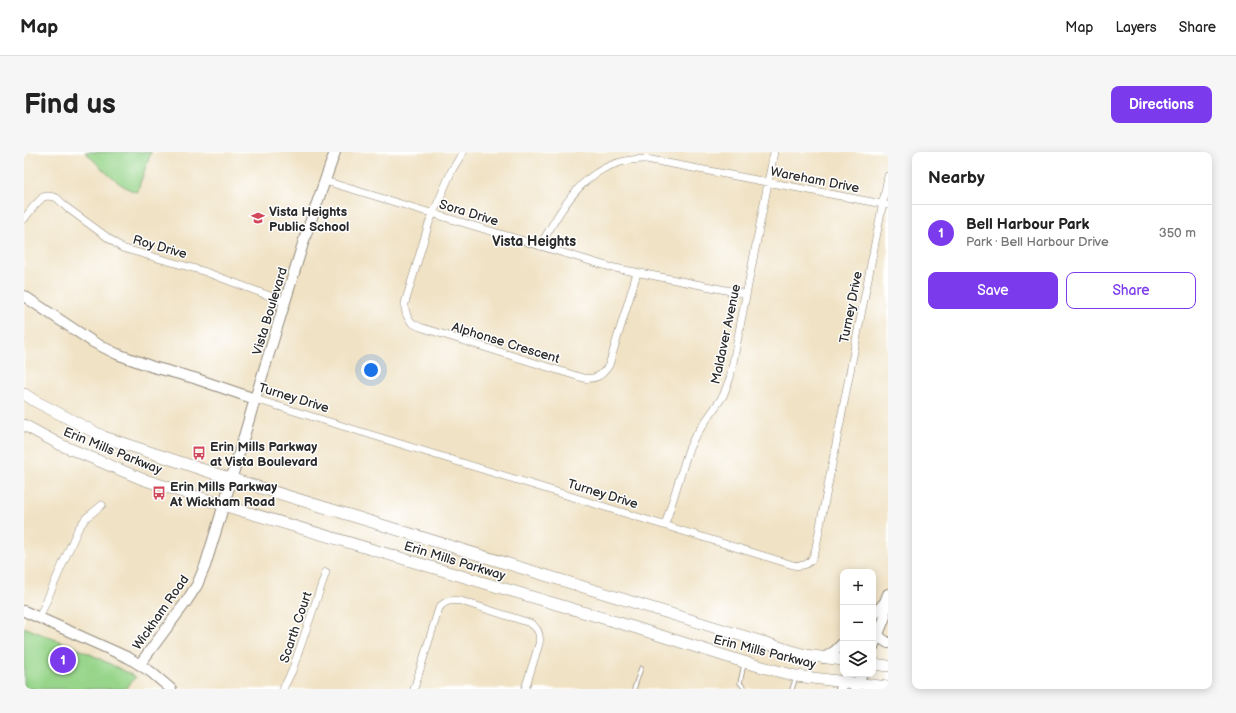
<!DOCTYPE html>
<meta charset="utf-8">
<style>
:root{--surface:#fff;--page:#f6f6f6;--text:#222;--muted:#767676;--line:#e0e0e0;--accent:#7c3aed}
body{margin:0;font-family:"Balsamiq Sans",sans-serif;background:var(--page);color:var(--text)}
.controls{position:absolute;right:12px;bottom:12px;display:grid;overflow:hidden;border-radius:8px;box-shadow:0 2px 10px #0003}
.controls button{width:36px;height:36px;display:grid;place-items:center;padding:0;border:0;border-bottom:1px solid var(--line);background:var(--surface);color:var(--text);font:20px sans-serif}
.you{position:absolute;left:347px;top:218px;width:14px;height:14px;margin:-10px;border:3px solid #fff;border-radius:50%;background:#1a73e8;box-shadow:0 0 0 6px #1a73e833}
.badge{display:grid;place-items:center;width:26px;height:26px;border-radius:50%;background:var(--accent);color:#fff;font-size:13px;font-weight:700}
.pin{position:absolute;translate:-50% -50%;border:2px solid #fff;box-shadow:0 1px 4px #0006}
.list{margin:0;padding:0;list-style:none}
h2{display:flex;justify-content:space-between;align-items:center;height:52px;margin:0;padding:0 16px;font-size:17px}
h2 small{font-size:13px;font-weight:400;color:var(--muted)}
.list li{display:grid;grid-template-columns:26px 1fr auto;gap:12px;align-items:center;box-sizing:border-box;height:56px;padding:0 16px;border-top:1px solid var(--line)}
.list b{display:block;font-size:15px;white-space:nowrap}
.list p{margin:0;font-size:13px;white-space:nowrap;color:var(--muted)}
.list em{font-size:13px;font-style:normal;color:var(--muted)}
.actions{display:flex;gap:8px;padding:12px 16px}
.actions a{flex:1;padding:9px 0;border:1px solid var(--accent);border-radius:8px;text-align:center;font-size:14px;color:var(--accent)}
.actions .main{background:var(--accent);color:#fff}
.icon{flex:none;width:22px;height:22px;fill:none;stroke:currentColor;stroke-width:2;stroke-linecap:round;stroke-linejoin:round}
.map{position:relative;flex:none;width:864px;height:537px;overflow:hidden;border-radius:8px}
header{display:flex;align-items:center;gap:24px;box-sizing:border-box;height:56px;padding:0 20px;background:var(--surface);border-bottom:1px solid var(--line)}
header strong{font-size:19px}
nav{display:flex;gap:22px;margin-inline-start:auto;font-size:14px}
.intro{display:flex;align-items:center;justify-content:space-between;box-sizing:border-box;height:96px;padding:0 24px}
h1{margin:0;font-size:28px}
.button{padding:10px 18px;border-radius:8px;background:var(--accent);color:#fff;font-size:14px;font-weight:700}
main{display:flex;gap:24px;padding:0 24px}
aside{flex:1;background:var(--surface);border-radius:8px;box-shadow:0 2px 10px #0003}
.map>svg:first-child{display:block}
</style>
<header>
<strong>Map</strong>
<nav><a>Map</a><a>Layers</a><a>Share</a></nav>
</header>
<div class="intro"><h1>Find us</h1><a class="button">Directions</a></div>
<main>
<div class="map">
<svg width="864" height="537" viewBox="0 0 864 537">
<rect width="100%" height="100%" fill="#fff"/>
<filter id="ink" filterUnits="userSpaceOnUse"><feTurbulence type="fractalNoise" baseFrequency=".025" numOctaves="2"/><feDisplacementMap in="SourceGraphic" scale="8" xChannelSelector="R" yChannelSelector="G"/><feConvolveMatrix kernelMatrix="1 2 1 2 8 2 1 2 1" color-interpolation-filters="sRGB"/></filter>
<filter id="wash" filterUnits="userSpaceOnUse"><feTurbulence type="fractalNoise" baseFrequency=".012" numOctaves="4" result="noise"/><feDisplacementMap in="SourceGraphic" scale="16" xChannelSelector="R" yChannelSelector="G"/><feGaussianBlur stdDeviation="0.9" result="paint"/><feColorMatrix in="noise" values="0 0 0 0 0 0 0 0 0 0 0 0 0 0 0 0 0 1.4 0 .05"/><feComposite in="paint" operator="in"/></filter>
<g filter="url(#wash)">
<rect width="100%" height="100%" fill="#f0e2c4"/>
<path fill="#97d58a" stroke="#61805a" d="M61 0H127L113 40C95 36 75 13 61 0Z
M0 475 64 501 112 525 101 537H0Z"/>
</g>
<g filter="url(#ink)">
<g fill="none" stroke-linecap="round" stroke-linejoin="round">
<g stroke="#8e8678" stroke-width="5">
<path id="lane" d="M720 512 716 531 721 537
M610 537 617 516
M768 537 772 525"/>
</g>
<g stroke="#8e8678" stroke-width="8">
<path id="street" d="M439 0 428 18 405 71 381 151V157L383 164 388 171 396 175 559 226C571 228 578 224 585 213L613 121
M301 29 586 115 722 142
M0 67 10 54 19 45 24 44 30 45 33 46 42 55 98 96 179 119 262 150
M516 94C541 50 565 6 622 7L864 53
M231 247 769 413C781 415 787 412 791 400L864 24
M641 373 664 299 670 286 699 244 706 226 750 0
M15 466 54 377 62 366 78 353
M259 537 268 519 302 420
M390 537 415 456C421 448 428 448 437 449L506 471C514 476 517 482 515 492L501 537"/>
</g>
<g stroke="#8e8678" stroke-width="12">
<path id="secondary" d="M0 144 69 190 93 202 129 215 170 226 231 247
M0 459 105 506 127 520 147 537
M849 464 861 450 864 442
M854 482 858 487 864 491
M849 495 861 465V450
M800 506 811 499 819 491
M116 512 162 450 173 433 181 414 195 369 231 247 281 85 311 0
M817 537 823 522
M831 537 838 522"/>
</g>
<g stroke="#8e8678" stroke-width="12">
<path id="primary" d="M0 242 11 249 80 285 192 322 781 503 819 508
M0 273 37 293 118 327 212 357 609 475 720 510 772 524 864 535
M849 512 864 514"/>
</g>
<use href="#lane" stroke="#fff" stroke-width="3.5"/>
<use href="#street" stroke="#fff" stroke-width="7"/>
<use href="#secondary" stroke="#fff" stroke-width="10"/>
<use href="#primary" stroke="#fff" stroke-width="11"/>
</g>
</g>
<defs>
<g id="school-bare" transform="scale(1.08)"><path d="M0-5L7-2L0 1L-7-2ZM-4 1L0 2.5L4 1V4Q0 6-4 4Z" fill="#d1495b" stroke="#fff" stroke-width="2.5" paint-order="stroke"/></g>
<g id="bus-bare" transform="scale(1.08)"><path d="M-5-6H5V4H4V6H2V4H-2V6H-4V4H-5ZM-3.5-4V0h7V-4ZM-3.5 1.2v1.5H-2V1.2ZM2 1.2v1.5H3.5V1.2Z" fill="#d1495b" stroke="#fff" stroke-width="2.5" paint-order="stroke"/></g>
</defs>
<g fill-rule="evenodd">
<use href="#school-bare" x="234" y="66"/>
<use href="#bus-bare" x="175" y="301"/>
<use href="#bus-bare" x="135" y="341"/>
</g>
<g text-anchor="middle" stroke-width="3" stroke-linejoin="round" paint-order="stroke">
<g font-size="13" fill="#2b2b2b" stroke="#fff">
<text transform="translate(791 27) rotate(11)" y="5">Wareham Drive</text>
<text transform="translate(445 60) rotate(17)" y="5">Sora Drive</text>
<text transform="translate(136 94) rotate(16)" y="5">Roy Drive</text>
<text transform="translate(826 155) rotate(-79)" y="5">Turney Drive</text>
<text transform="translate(245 159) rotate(-73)" y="5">Vista Boulevard</text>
<text transform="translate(701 182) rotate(-78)" y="5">Maldaver Avenue</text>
<text transform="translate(482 190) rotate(17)" y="5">Alphonse Crescent</text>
<text transform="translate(270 245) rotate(17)" y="5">Turney Drive</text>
<text transform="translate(89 298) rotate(22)" y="5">Erin Mills Parkway</text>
<text transform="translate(579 341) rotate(17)" y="5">Turney Drive</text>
<text transform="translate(431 408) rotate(17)" y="5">Erin Mills Parkway</text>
<text transform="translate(136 460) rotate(-55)" y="5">Wickham Road</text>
<text transform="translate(271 475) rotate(-71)" y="5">Scarth Court</text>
<text transform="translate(741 499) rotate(14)" y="5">Erin Mills Parkway</text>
</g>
<g font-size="13" font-weight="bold" fill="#2b2b2b" stroke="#fff" text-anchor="start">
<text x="245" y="64">Vista Heights<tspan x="245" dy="15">Public School</tspan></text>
<text x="186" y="299">Erin Mills Parkway<tspan x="186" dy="15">at Vista Boulevard</tspan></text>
<text x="146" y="339">Erin Mills Parkway<tspan x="146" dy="15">At Wickham Road</tspan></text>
</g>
<g font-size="14" font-weight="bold" fill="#2b2b2b" stroke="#fff">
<text x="510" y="94">Vista Heights</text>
</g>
</g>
</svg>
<div class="controls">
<button>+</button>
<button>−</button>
<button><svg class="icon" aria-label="layers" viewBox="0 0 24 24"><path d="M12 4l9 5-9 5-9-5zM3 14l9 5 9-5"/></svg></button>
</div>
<div class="you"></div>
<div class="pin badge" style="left:39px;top:508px">1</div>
</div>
<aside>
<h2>Nearby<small></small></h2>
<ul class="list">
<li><span class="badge">1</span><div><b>Bell Harbour Park</b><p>Park · Bell Harbour Drive</p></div><em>350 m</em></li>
</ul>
<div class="actions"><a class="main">Save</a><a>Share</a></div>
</aside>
</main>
